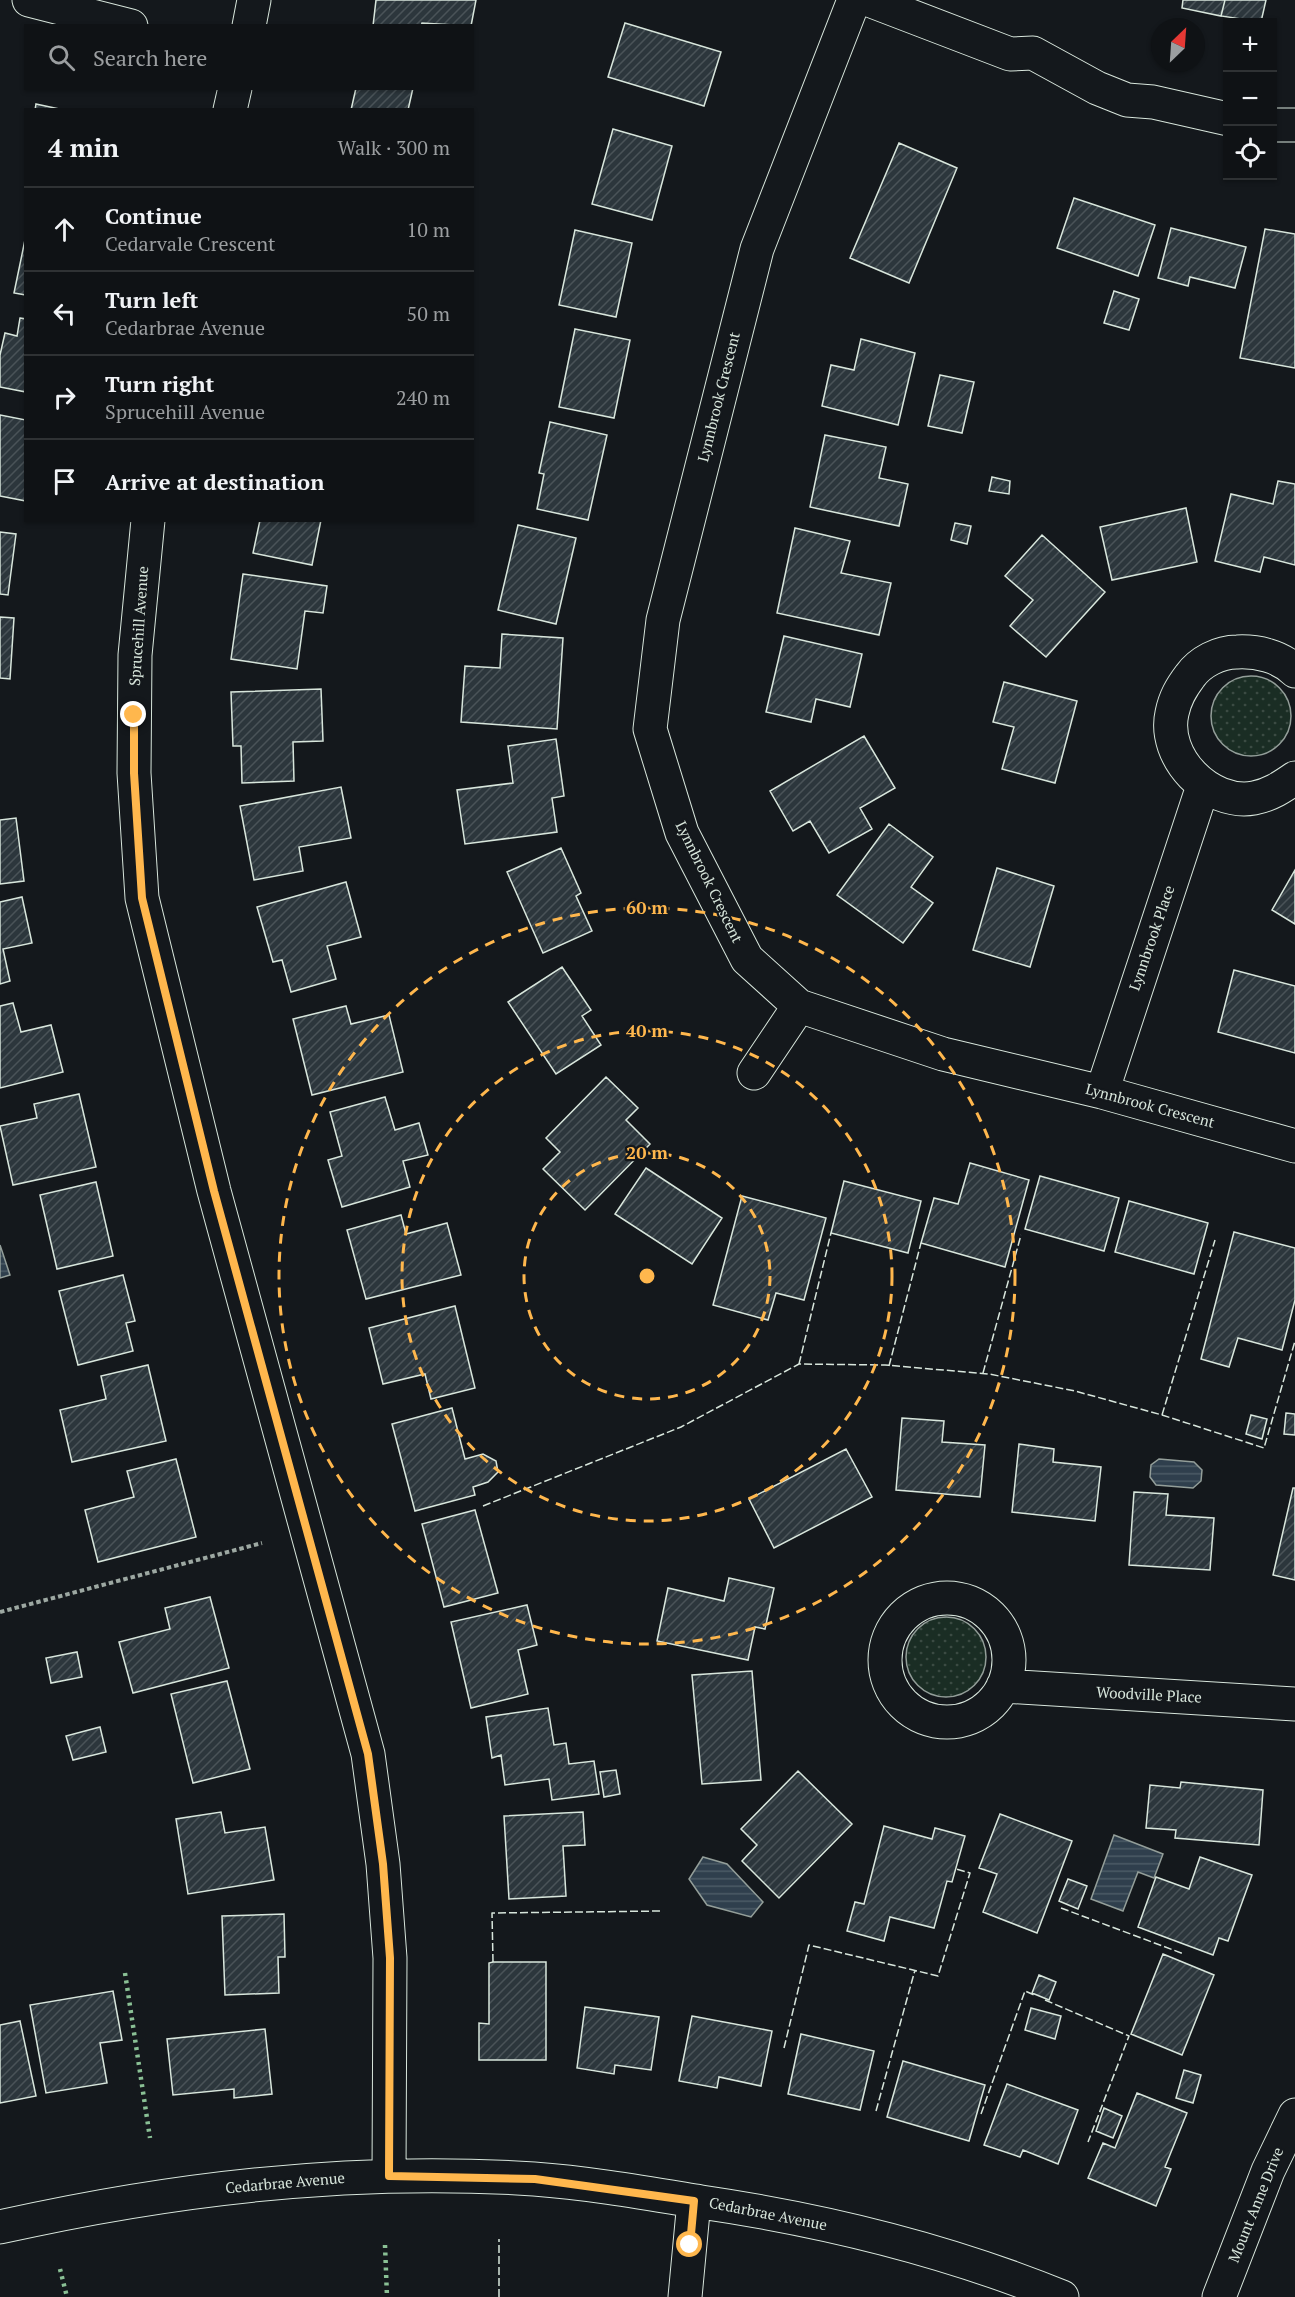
<!DOCTYPE html>
<meta charset="utf-8">
<style>
:root{--surface:#0f1215;--page:#181b1e;--text:#f1f3f6;--muted:#9b9ea0;--line:#2f3234}
body{margin:0;font-family:"PT Serif",serif;background:var(--page);color:var(--text)}
.controls{position:absolute;right:18px;top:18px;display:grid;overflow:hidden;border-radius:0px;box-shadow:0 2px 4px #0004}
.controls button{width:54px;height:54px;display:grid;place-items:center;padding:0;border:0;border-bottom:2px solid var(--line);background:var(--surface);color:var(--text);font:30px sans-serif}
.compass{position:absolute;left:1151px;top:18px;width:54px;height:54px;border-radius:50%;background:var(--surface);box-shadow:0 2px 4px #0004;rotate:25deg}
.stop{position:absolute;width:18px;height:18px;margin:-14px;border:4px solid #ffb74d;border-radius:50%;background:#fff}
.stop.end{background:#ffb74d;border-color:#fff;box-shadow:0 2px 6px #0008}
.list{margin:0;padding:0;list-style:none}
h2{display:flex;justify-content:space-between;align-items:center;height:78px;margin:0;padding:0 24px;font-size:26px}
h2 small{font-size:20px;font-weight:400;color:var(--muted)}
.list li{display:grid;grid-template-columns:39px 1fr auto;gap:18px;align-items:center;box-sizing:border-box;height:84px;padding:0 24px;border-top:2px solid var(--line)}
.list b{display:block;font-size:22px;white-space:nowrap}
.list p{margin:0;font-size:20px;white-space:nowrap;color:var(--muted)}
.list em{font-size:20px;font-style:normal;color:var(--muted)}
.icon{flex:none;width:33px;height:33px;fill:none;stroke:currentColor;stroke-width:2;stroke-linecap:round;stroke-linejoin:round}
.map{position:relative;flex:none;width:1295px;height:2297px;overflow:hidden}
.search{position:absolute;background:var(--surface);box-shadow:0 2px 4px #0004;left:24px;top:24px;width:450px;height:66px;display:flex;align-items:center;gap:15px;box-sizing:border-box;padding:0 21px;border-radius:0px;color:var(--muted);font-size:22px}
.panel{position:absolute;background:var(--surface);box-shadow:0 2px 4px #0004;left:24px;top:108px;width:450px;height:414px;border-radius:0px}
.map>svg:first-child{display:block}
</style>
<div class="map">
<svg width="1295" height="2297" viewBox="0 0 1295 2297">
<defs>
<pattern id="grass-dots" width="8" height="8" patternUnits="userSpaceOnUse" patternTransform="scale(1.5)"><rect width="8" height="8" fill="#1a2d24"/><path d="M2 2h.1M6 6h.1" fill="none" stroke="#3b4b43" stroke-width="1.8" stroke-linecap="round"/></pattern>
<pattern id="water-rules" width="6" height="5" patternUnits="userSpaceOnUse" patternTransform="scale(1.5)"><rect width="6" height="5" fill="#2f3f4d"/><path d="M0 2.5h6" fill="none" stroke="#4c5b66"/></pattern>
<pattern id="building-hatch" width="6" height="6" patternUnits="userSpaceOnUse" patternTransform="scale(1.5)"><rect width="6" height="6" fill="#2c363c"/><path d="M-1 1l2-2M0 6l6-6M5 7l2-2" fill="none" stroke="#4a5358"/></pattern>
</defs>
<rect width="100%" height="100%" fill="#14181c"/>
<path fill="url(#grass-dots)" stroke="#939e99" stroke-width="1.5" d="M1211 716a40 40 0 1 1 80 0a40 40 0 1 1-80 0Z
M906 1657a40 40 0 1 1 80 0a40 40 0 1 1-80 0Z"/>
<path fill="url(#water-rules)" stroke="#939e99" stroke-width="1.5" d="M0 1245 10 1275 0 1278Z
M1159 1459 1194 1462 1202 1470 1201 1481 1193 1488 1156 1485 1150 1477 1151 1465Z
M1114 1835 1163 1854 1154 1878 1138 1872 1123 1911 1091 1899Z
M703 1857 727 1864 763 1902 751 1917 707 1905 689 1879Z"/>
<path fill="url(#building-hatch)" stroke="#d8e6dc" stroke-width="1.5" d="M376 0H476L471 26 422 23 421 26H373Z
M1183 0H1225L1221 16 1182 8Z
M1225 0H1266L1261 22 1221 16Z
M625 23 721 52 704 106 608 77Z
M356 88H413L408 110H351Z
M36 104 64 110H35Z
M613 129 672 146 652 220 592 204Z
M899 143 957 168 909 283 850 258Z
M1074 198 1155 225 1138 276 1057 248Z
M1171 228 1246 247 1235 288 1190 277 1188 286 1158 278Z
M1265 229 1295 234V368L1240 358Z
M575 230 632 243 616 317 559 305Z
M26 235V295L14 293Z
M1114 291 1139 299 1129 330 1104 323Z
M20 318 26 319V392L0 387V355L5 333 17 336Z
M575 329 630 340 614 418 559 407Z
M861 339 915 353 898 425 822 406 831 365 854 370Z
M940 375 974 382 962 433 928 426Z
M0 415 26 420V501L0 496Z
M550 422 607 435 588 520 537 509 544 474 539 473Z
M825 435 886 447 879 478 908 484 899 526 810 507Z
M992 477 1010 481 1009 494 989 491Z
M1278 481 1295 484V565L1264 557 1260 572 1215 561 1231 494 1273 504Z
M1186 508 1197 562 1112 580 1100 527Z
M260 520H321L312 565 253 553Z
M955 523 971 526 967 544 951 540Z
M518 525 576 538 556 624 498 610Z
M795 528 850 541 841 573 891 583 879 635 777 613Z
M0 532 16 534 8 595 0 594Z
M1042 535 1105 592 1046 657 1010 626 1033 600 1005 576Z
M243 574 327 586 323 613 305 611 297 669 231 659Z
M0 617 14 618 10 679 0 678Z
M502 634 563 638 557 729 461 722 465 666 500 668Z
M784 636 862 654 850 707 816 699 811 722 766 712Z
M1004 682 1077 701 1055 783 1002 769 1014 727 993 722Z
M321 689 323 741 293 742 294 781 242 783 241 746H233L231 692Z
M864 736 895 788 860 808 872 829 829 853 810 821 793 831 770 791Z
M556 739 564 796 552 798 557 832 465 844 457 790 513 783 508 746Z
M341 787 351 838 299 847 303 871 254 880 240 806Z
M16 818 24 881 0 884V820Z
M889 824 933 857 911 887 933 903 903 943 837 895Z
M561 848 581 893 576 896 592 931 543 953 507 872Z
M997 868 1054 886 1030 967 973 950Z
M1295 870V924L1272 910Z
M346 882 361 937 327 946 336 979 291 992 282 960 273 962 257 907Z
M22 897 32 943 3 949 10 981 0 984V902Z
M562 967 591 1010 582 1016 601 1045 556 1074 508 1002Z
M1234 970 1295 986V1053L1218 1032Z
M13 1003 21 1032 51 1025 63 1072 0 1088V1006Z
M346 1006 351 1024 389 1015 403 1072 312 1095 293 1019Z
M606 1077 638 1108 626 1120 650 1144 585 1210 543 1169 560 1152 546 1138Z
M79 1094 96 1167 13 1185 0 1126 37 1118 34 1104Z
M385 1097 395 1130 419 1123 428 1155 403 1161 410 1187 342 1207 328 1160 342 1156 330 1112Z
M970 1163 1029 1180 1005 1267 921 1243 934 1198 958 1204Z
M646 1168 722 1218 692 1264 615 1214Z
M1040 1176 1119 1198 1104 1251 1025 1229Z
M844 1181 921 1201 908 1253 831 1233Z
M96 1182 113 1256 57 1269 40 1195Z
M742 1196 826 1218 804 1300 776 1293 768 1320 713 1305Z
M1129 1201 1208 1223 1194 1274 1115 1252Z
M401 1215 406 1234 447 1223 461 1275 366 1299 347 1230Z
M1234 1232 1295 1248V1300L1282 1350 1238 1338 1229 1367 1201 1359Z
M123 1275 135 1321 126 1323 133 1351 78 1365 59 1291Z
M455 1306 475 1388 431 1399 425 1374 383 1384 369 1328Z
M148 1365 166 1441 72 1462 60 1410 106 1399 101 1376Z
M452 1408 465 1459 483 1454 496 1461 498 1472 488 1482 473 1487 475 1495 415 1511 392 1424Z
M1286 1413 1295 1414V1435L1284 1434Z
M1251 1415 1267 1419 1262 1439 1246 1434Z
M902 1418 944 1421 942 1442 985 1445 980 1497 896 1490Z
M1019 1444 1054 1449 1053 1462 1101 1467 1095 1521 1012 1512Z
M846 1449 872 1497 774 1548 749 1499Z
M176 1459 196 1537 98 1562 85 1510 134 1497 127 1471Z
M1293 1488H1295V1580L1273 1575Z
M1134 1492 1168 1494 1166 1515 1214 1518 1210 1570 1129 1565Z
M475 1510 498 1593 444 1607 422 1524Z
M729 1578 774 1588 765 1629 755 1627 748 1660 657 1641 668 1588 724 1601Z
M210 1597 229 1668 133 1693 119 1642 170 1629 165 1608Z
M527 1605 537 1645 518 1650 528 1694 471 1708 451 1622Z
M77 1652 82 1677 51 1683 46 1658Z
M752 1671 761 1780 702 1784 692 1675Z
M227 1681 250 1769 193 1783 171 1694Z
M548 1708 554 1745 566 1743 569 1764 594 1761 599 1794 552 1800 549 1779 505 1785 501 1755 492 1758 486 1717Z
M100 1727 106 1752 73 1760 66 1736Z
M616 1770 620 1794 604 1797 600 1772Z
M798 1771 852 1824 779 1898 742 1861 757 1845 741 1829Z
M1181 1782 1263 1790 1259 1845 1175 1838 1176 1830 1146 1828 1150 1785 1180 1788Z
M221 1812 225 1833 265 1827 274 1880 188 1894 176 1819Z
M583 1812 585 1845 563 1846 566 1896 509 1899 504 1816Z
M1000 1814 1072 1841 1037 1933 983 1912 997 1874 979 1868Z
M884 1826 932 1839 935 1828 965 1836 952 1882 947 1881 934 1928 890 1917 884 1941 847 1931 855 1902 864 1904Z
M1200 1857 1252 1875 1228 1941 1219 1938 1213 1955 1138 1927 1156 1877 1189 1889Z
M1068 1879 1087 1886 1078 1909 1059 1901Z
M284 1914 285 1957H278L279 1993 225 1995 222 1916Z
M1163 1954 1214 1975 1182 2055 1131 2034Z
M493 1962H546V2060H479V2023L489 2024V1963Z
M1039 1975 1056 1982 1049 2000 1032 1993Z
M113 1991 122 2040 100 2043 107 2083 46 2093 30 2005Z
M585 2007 659 2017 651 2070 615 2065 614 2074 577 2068Z
M1031 2008 1061 2016 1055 2039 1025 2030Z
M692 2016 772 2031 761 2086 719 2077 717 2088 679 2081Z
M20 2021 36 2096 0 2103V2025Z
M265 2029 272 2094 234 2098V2089L173 2095 167 2039Z
M801 2034 874 2051 860 2110 788 2094Z
M903 2061 985 2085 969 2141 887 2117Z
M1184 2070 1201 2075 1193 2103 1176 2098Z
M1007 2084 1078 2110 1058 2164 1023 2150 1020 2157 984 2145Z
M1137 2093 1187 2113 1165 2167 1171 2169 1156 2206 1088 2178 1103 2143 1115 2148Z
M1104 2108 1122 2116 1113 2138 1096 2131Z"/>
<g fill="none" stroke-linecap="round" stroke-linejoin="round">
<g stroke="#d8e6dc" stroke-width="35">
<path id="street" d="M29 0 131 26
M854 0 757 249 663 620 650 729 682 833 747 959 799 1006 943 1054 1102 1092 1295 1146
M869 0 1010 54 1033 53 1097 88 1127 100 1153 102 1228 119
M249 26 254 0
M230 110 235 88
M1272 125H1295
M148 520 135 655 134 773 142 898 214 1191 368 1754 383 1864 390 1958 389 2176
M1295 671C1280 656 1257 651 1237 652 1219 652 1200 662 1190 676 1181 688 1175 698 1172 713 1162 757 1209 806 1254 798 1270 795 1282 787 1295 778
M754 1073 799 1006
M1102 1092 1203 786
M885 1660a62 62 0 1 1 124 0a62 62 0 1 1-124 0Z
M1003 1686 1295 1704
M0 2227C174 2188 355 2167 534 2179 589 2183 646 2193 701 2202 824 2220 947 2250 1062 2297
M685 2297 694 2201
M1219 2297 1268 2171 1295 2115"/>
</g>
<path stroke="#9da8a2" stroke-width="4" stroke-dasharray="4.5 3" stroke-linecap="butt" d="M0 1612 262 1543"/>
<use href="#street" stroke="#14181c" stroke-width="33"/>
<path stroke="#8ac095" stroke-width="4.5" stroke-dasharray="3 4.5" stroke-linecap="butt" d="M125 1973 150 2138
M385 2245 387 2297
M60 2269 67 2297"/>
<path stroke="#d8e6dc" stroke-width="1.5" stroke-dasharray="8 3" stroke-linecap="butt" d="M799 1364 831 1233
M889 1366 921 1243
M983 1373 1021 1235
M1162 1415 1215 1240
M483 1506 681 1427 799 1364 885 1365 989 1374 1075 1391 1162 1415 1264 1448 1295 1341
M1061 1908 1184 1954
M493 1962 492 1913 661 1911
M1045 2000 1129 2036 1088 2142
M784 2048 809 1945 938 1976 970 1873 956 1869
M876 2111 915 1970
M981 2114 1025 1991 1034 1995
M499 2297V2239"/>
</g>
<g fill="none" stroke-linecap="round" stroke-linejoin="round">
<path stroke="#ffb74d" stroke-width="8" d="M134 715V773L142 898 214 1191 368 1754 383 1864 390 1958 389 2176 535 2179 694 2201 690 2245"/>
</g>
<g fill="none" stroke="#ffb74d" stroke-width="3" stroke-dasharray="10 8">
<circle cx="647" cy="1276" r="123"/>
<circle cx="647" cy="1276" r="245"/>
<circle cx="647" cy="1276" r="368"/>
</g>
<g text-anchor="middle" stroke-width="4.5" stroke-linejoin="round" paint-order="stroke">
<g font-size="15" fill="#d8e6dc" stroke="#14181c">
<text transform="translate(719 397) rotate(-76)" y="5">Lynnbrook Crescent</text>
<text transform="translate(139 626) rotate(-86)" y="5">Sprucehill Avenue</text>
<text transform="translate(709 882) rotate(64)" y="5">Lynnbrook Crescent</text>
<text transform="translate(1152 938) rotate(-71)" y="5">Lynnbrook Place</text>
<text transform="translate(1150 1106) rotate(15)" y="5">Lynnbrook Crescent</text>
<text transform="translate(1149 1695) rotate(3)" y="5">Woodville Place</text>
<text transform="translate(285 2183) rotate(-5)" y="5">Cedarbrae Avenue</text>
<text transform="translate(1256 2205) rotate(-68)" y="5">Mount Anne Drive</text>
<text transform="translate(768 2214) rotate(11)" y="5">Cedarbrae Avenue</text>
</g>
</g>
<circle cx="647" cy="1276" r="9" fill="#ffb74d" stroke="#14181c" stroke-width="3"/>
<g font-size="18" text-anchor="middle" font-weight="bold" fill="#ffb74d" stroke="#14181c" stroke-width="4.5" stroke-linejoin="round" paint-order="stroke">
<text x="647" y="914">60 m</text>
<text x="647" y="1037">40 m</text>
<text x="647" y="1159">20 m</text>
</g>
</svg>
<div class="controls">
<button>+</button>
<button>−</button>
<button><svg class="icon" aria-label="locate" viewBox="0 0 24 24"><circle cx="12" cy="12" r="6"/><path d="M12 2v4M12 18v4M2 12h4M18 12h4"/></svg></button>
</div>
<svg class="compass" viewBox="-18 -18 36 36"><path d="M0-13l5 13h-10z" fill="#e53935"/><path d="M0 13l5-13h-10z" fill="#9b9ea0"/></svg>
<div class="stop" style="left:690px;top:2245px"></div>
<div class="stop end" style="left:134px;top:715px"></div>
<div class="search"><svg class="icon" aria-label="search" viewBox="0 0 24 24"><circle cx="10" cy="10" r="6"/><path d="M15 15l6 6"/></svg>Search here</div>
<section class="panel">
<h2>4 min<small>Walk · 300 m</small></h2>
<ul class="list">
<li><svg class="icon" aria-label="ahead" viewBox="0 0 24 24"><path d="M12 20V5M6 11l6-6 6 6"/></svg><div><b>Continue</b><p>Cedarvale Crescent</p></div><em>10 m</em></li>
<li><svg class="icon" aria-label="left" viewBox="0 0 24 24"><path d="M17 20v-9H6M10 6l-5 5 5 5"/></svg><div><b>Turn left</b><p>Cedarbrae Avenue</p></div><em>50 m</em></li>
<li><svg class="icon" aria-label="right" viewBox="0 0 24 24"><path d="M7 20v-9h11M14 6l5 5-5 5"/></svg><div><b>Turn right</b><p>Sprucehill Avenue</p></div><em>240 m</em></li>
<li><svg class="icon" aria-label="arrive" viewBox="0 0 24 24"><path d="M6 21V4h12l-3 4 3 4H6"/></svg><div><b>Arrive at destination</b></div></li>
</ul>
</section>
</div>
